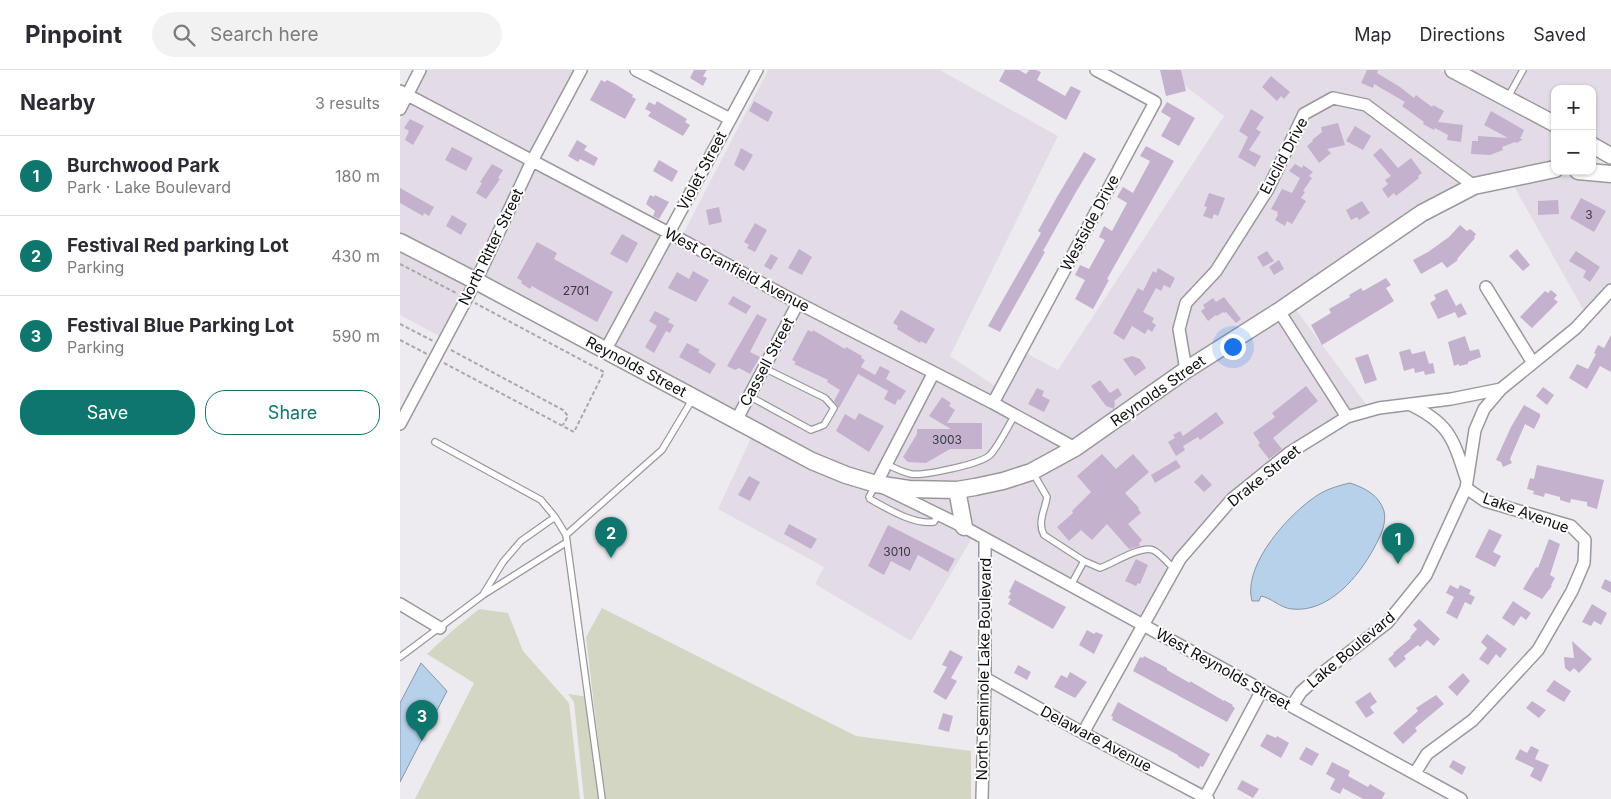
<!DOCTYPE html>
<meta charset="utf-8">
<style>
:root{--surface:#fff;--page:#f2f2f3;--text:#2b2b33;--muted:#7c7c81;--line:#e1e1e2;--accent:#0f766e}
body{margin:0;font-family:Inter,sans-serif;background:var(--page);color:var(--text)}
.controls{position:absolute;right:15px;top:15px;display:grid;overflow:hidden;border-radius:10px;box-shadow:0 1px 4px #0004}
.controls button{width:45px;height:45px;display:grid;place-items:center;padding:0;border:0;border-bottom:1px solid var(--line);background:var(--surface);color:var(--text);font:25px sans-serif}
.you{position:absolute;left:832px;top:276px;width:18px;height:18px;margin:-12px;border:4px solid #fff;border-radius:50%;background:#1a73e8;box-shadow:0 0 0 8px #1a73e833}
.badge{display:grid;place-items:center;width:32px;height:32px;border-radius:50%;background:var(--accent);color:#fff;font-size:16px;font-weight:700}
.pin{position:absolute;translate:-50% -41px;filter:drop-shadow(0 1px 2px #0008)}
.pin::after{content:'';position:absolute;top:26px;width:18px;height:15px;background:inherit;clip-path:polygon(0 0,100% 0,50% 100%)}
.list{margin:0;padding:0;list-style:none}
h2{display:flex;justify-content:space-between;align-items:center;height:65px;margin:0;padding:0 20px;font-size:21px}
h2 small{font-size:16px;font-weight:400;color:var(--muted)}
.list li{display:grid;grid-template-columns:32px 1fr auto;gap:15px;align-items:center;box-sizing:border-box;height:80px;padding:0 20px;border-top:1px solid var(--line)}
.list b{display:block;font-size:19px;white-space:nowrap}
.list p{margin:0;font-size:16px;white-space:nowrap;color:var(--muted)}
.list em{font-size:16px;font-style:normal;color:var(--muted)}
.actions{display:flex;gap:10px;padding:15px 20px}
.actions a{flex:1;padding:11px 0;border:1px solid var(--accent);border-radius:20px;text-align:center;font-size:18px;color:var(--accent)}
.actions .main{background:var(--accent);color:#fff}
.icon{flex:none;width:28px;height:28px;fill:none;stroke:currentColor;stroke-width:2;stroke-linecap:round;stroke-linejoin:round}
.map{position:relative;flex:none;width:1211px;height:729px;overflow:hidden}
header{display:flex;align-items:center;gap:30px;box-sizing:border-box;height:70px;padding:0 25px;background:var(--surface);border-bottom:1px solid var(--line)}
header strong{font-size:24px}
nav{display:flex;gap:28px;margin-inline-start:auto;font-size:18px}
.search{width:350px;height:45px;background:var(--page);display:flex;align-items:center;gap:12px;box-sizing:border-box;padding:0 18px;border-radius:28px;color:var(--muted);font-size:19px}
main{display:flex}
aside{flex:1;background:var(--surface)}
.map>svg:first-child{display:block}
</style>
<header>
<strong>Pinpoint</strong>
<div class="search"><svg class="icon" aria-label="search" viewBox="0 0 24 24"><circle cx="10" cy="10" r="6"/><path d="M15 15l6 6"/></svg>Search here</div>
<nav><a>Map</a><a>Directions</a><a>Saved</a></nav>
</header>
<main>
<aside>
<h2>Nearby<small>3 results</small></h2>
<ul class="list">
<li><span class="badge">1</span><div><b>Burchwood Park</b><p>Park · Lake Boulevard</p></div><em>180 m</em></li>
<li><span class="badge">2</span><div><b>Festival Red parking Lot</b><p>Parking</p></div><em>430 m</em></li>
<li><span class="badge">3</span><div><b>Festival Blue Parking Lot</b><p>Parking</p></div><em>590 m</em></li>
</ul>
<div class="actions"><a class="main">Save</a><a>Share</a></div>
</aside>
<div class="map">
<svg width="1211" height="729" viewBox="0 0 1211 729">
<rect width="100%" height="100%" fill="#eeebf0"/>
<path fill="#e3dce7" d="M26 0H175L74 203 0 165V50Z
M368 0H540L658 66 550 286 601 320 618 279 658 300 824 46 771 5 774 0H1040L1155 63V94L1072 111 673 374 630 396 575 412 536 414 477 409 415 386 213 279 276 160 283 164Z
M1065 0H1211V80L1192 70V19H1155V49Z
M143 82 141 87 267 155 203 273 83 208Z
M1151 105 1211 110V212L1188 248 1112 113Z
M0 179 69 214 41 267 0 245Z
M894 237 969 338 871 394 791 467 742 547 578 458 511 571 415 514 424 497 318 439 352 366 410 396 553 425 560 464 570 461 564 424 604 416 789 305Z"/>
<path fill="#d2d6c2" d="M202 538 456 666 571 681V729H205L186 567Z
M79 539 108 543 123 581 169 633 180 729H15L74 613 27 584 52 561Z
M168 624 189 627 200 729H184L174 632Z"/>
<path fill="#b8d1eb" stroke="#8596a9" d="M950 413C965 418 979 425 984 441 987 454 980 467 974 478 959 506 929 543 892 539 880 538 872 528 861 526L859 531H852C842 494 892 440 921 423 930 418 941 415 950 413Z
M21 593 47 621 0 712V633Z"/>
<path fill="#c4b1cd" d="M294 0H307L303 6 307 8 303 16 290 8Z
M605 0H619L626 4 629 0H636L641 2 637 10 665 26 671 16 681 21 666 50 599 11Z
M760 0H781L786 21 766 26Z
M967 0H978L977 3 1000 17 1014 28 1016 25 1032 37 1033 35 1044 41 1038 52 1063 55 1061 72 1047 70 1048 65 1035 58 1034 60 1023 54 1024 52 1002 36 1005 32 974 14 973 18 961 13Z
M871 6 890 22 884 29 881 26 877 31 862 17Z
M201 10 205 12 207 10 215 14 233 25 232 27 236 29 225 49 190 30Z
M257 31 287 49 285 52 290 55 283 66 248 46 251 42 245 39 249 32 255 35Z
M354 31 373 42 368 52 349 41Z
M767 32 795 48 779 76 761 66 771 48 761 42Z
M851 39 864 47 856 59 861 62 849 80 861 86 855 97 838 87 848 67 839 61Z
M1091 41 1124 60 1120 69H1123L1117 73 1115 72 1102 77 1103 80 1090 85 1071 84 1072 71H1078V66L1108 68 1084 55Z
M10 49 24 56 13 75 5 70 9 61 4 58Z
M938 53 945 75 927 79 931 83 919 93 907 76 913 71 912 70 922 62 921 57Z
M955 56 971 66 963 80 946 71Z
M177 70 187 76 184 80 198 88 194 96 180 89 178 92 168 86Z
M746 76 774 91 707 209 709 210 693 239 675 229 685 210 675 205 680 195 689 199 705 170 699 167 704 156 712 161 727 133 717 127 723 117 733 123 750 91 740 86Z
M52 77 73 88 66 101 45 90Z
M341 78 353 85 344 101 334 95Z
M981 78 998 98 1011 88 1022 103 1018 106 1019 108 996 126 994 123 988 128 982 119 988 114 985 110 991 106 973 85Z
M684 82 696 89 676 122 643 181 645 182 600 262 588 256 641 163 638 161 657 127Z
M259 90 278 101 272 112 253 101Z
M92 94 103 100 98 108 100 109 86 129 76 123 82 113 80 112Z
M895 94 902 98 903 95 913 102 909 106 912 108 903 121 905 122 901 128 906 131 892 154 887 151 885 156 875 150 878 145 877 144 878 142 871 139 882 119 892 123 900 108 889 101Z
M0 118 34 137 29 146 24 143 23 146 0 133Z
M809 123 825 128 818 146 814 144 812 149 803 146 807 137 804 136Z
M250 125 254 127 255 125 269 132 259 149 253 146 255 141 246 134Z
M1181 128 1206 141 1194 162 1170 148Z
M1158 130 1159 144 1138 145V131Z
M962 131 970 143 959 150 957 147 951 150 946 140Z
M319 137 322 152 309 155 306 140Z
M52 145 67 154 61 165 46 156Z
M355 153 367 160 355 182 347 178 349 175 344 172Z
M1060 155 1067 161 1070 159 1076 164 1074 167 1075 168 1057 189 1058 190 1047 198 1042 192 1021 204 1013 190 1028 182 1049 167Z
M222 164 238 173 227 193 210 184Z
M137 172 157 183 154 189 213 222 197 252 137 219 132 216 130 219 121 213 122 211 117 208Z
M399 179 412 187 402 205 388 198Z
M1117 179 1130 195 1123 201 1109 186Z
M867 181 874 191 863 197 857 187Z
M1176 181 1200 197 1190 212 1183 207 1186 201 1169 191Z
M371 184 378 188 371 200 364 196Z
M879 190 884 199 874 205 869 197Z
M758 198 775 208 770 218 764 215 761 221 756 218 743 242 754 248 752 252 756 255 752 262 748 259 745 264 732 256 724 270 713 263 738 218 743 221 753 201 756 203Z
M293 201 309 210 296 232 268 218 277 202 289 209Z
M986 208 991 215 986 218 994 231 922 275 911 255 931 243 929 239 950 227 949 225 961 218 963 221Z
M1047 219 1056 236 1061 233 1067 244 1058 248 1055 242 1038 249 1030 233 1036 229 1034 225Z
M1151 220 1157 225 1154 229 1158 232 1132 258 1120 247 1145 221 1148 223Z
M333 226 351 236 346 244 328 234Z
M824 227 841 249 836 253 826 242 824 243 823 242 817 246 816 245 808 251 801 241 805 238 803 235 813 228 816 232Z
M501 240 535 259 526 274 521 271 520 273 497 259 498 256 493 253Z
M255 241 270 249 268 252 274 255 270 263 266 261 254 283 245 277 257 256 249 251Z
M357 244 367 249 350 282 360 287 350 304 339 298 335 300 327 296Z
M408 260 412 262 413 260 445 279 446 277 462 286 461 288 465 290 461 297 475 305 480 296 490 301 486 309 506 321 500 330 498 329 495 335 484 329 488 321 458 304 439 338 434 331 440 320 427 312 428 310 394 294 396 292 392 290Z
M1211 265V302L1200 296 1187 319 1169 308 1177 294 1188 299 1196 284 1194 283 1198 275 1204 278Z
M1065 266 1070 281 1079 279 1081 287 1068 292V294L1059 296V294L1054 296 1048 272Z
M287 273 300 280 298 282 316 294 310 304 279 287Z
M1010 279 1012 284 1025 281 1029 294 1033 293 1035 303 1025 305 1024 301 1015 303 1014 298 1004 301 999 282Z
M968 284 977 310 965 314 955 288Z
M732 286 740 289 746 298 735 306 723 289Z
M700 310 710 323 718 318 722 325 714 331 715 333 714 339 706 336 691 316Z
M906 316 918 331 873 368 882 379 869 389 858 375 860 373 853 363 875 347 872 343Z
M1143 317 1154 325 1147 335 1136 326Z
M637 318 644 321 642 326 650 330 644 342 628 334Z
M542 327 551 333 549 336 555 340 547 353H582V379H550L526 393 508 392 503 387 517 364V359H551L529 346Z
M1124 335 1140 344V347L1134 359 1125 354 1110 389 1112 393 1103 397 1101 392 1096 390 1111 357Z
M816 342 824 353 800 370 798 367 783 376 785 380 776 386 768 372 775 368 773 365 780 361 783 366Z
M459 343 484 356 469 382 436 361 445 344 455 350Z
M702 384 716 399 733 384 749 402 725 423 739 438 738 439 741 443 728 454 742 470 739 473 740 476 729 479 707 454 692 470 681 460 669 471 657 457 673 443 672 441 691 422 677 406Z
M776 390 781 397 755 413 751 405Z
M1137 395 1204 410 1197 439 1187 436V432L1171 429 1170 433 1160 430V427L1145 423 1144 427 1133 424 1134 421 1127 419 1130 408 1134 409Z
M802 404 812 415 804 422 794 412Z
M349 406 360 412 350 431 338 425Z
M389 454 417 469 411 479 384 464Z
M488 455 555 489 548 502 518 485 510 501 491 491 484 505 468 496Z
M1089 459 1102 465 1093 482 1101 486 1095 497 1075 487Z
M1149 469 1160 474 1150 505 1155 508 1151 515 1152 516 1142 529 1123 519 1136 497 1138 498Z
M736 489 748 495 740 514 738 513 736 516 725 511Z
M1205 509 1211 512V523L1201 518Z
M615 510 666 537 653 559 608 534 611 529 608 528 611 523 609 522Z
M1050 515 1058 519 1060 515 1071 520 1069 524 1075 527 1071 535 1065 532 1057 549 1046 543 1054 527 1046 523Z
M1113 531 1131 543 1126 550 1121 546 1114 556 1102 548Z
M1192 534 1207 543 1201 555 1194 551 1191 556 1182 552Z
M1019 549 1040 569 1034 576 1027 570 1020 577 1018 575 1004 586 1006 589 995 598 988 589 994 584 993 583 1011 568 1010 567 1017 559 1013 555Z
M687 560 694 564 696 562 703 565 694 584 679 575Z
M1087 564 1107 579 1100 588 1096 584 1088 595 1079 589 1087 578 1081 572Z
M1172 571 1192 589 1179 603 1174 598 1170 602 1165 598 1164 587 1174 588Z
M550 580 563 587 551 608 557 611 546 630 533 622 547 597 542 595Z
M744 586 767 598V600L774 604 790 613V611L824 631V630L833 635 832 636 835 638 827 652 733 601 740 587 743 588Z
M618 595 631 602 627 610 614 603Z
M670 602 687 612 675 628 654 617 661 605 667 608Z
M1063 603 1070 611 1057 626 1048 617Z
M1154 610 1171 621 1164 632 1146 621Z
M970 622 977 632 970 637 974 643 966 648 955 632Z
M1036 625 1044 634 1015 658 1017 661 1003 674 993 663 1018 641 1016 638Z
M1132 631 1146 640 1139 648 1126 638Z
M718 632 810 684 803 697 800 696 799 699 778 686V685L712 650 713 647 711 646Z
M543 643 553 646 549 662 538 659Z
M867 664 876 668 877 666 889 673 881 688 860 676Z
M1131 676 1139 680 1135 689 1149 695 1141 712 1130 706 1134 698 1115 689 1120 679 1127 683Z
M906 677 919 684 912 696 899 689Z
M1053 690 1066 697 1062 705 1049 697Z
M932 692 950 701 948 706 968 717 970 714 985 723 982 729H963L943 718 940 724 930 719 935 709 926 704Z
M842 710 859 719 853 728 837 719Z"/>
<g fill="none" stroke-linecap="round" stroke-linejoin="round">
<g stroke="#9a989c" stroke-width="8">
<path id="service" d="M1108 27 1123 0
M349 326 411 360 424 355 434 338 425 328 364 298
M35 372 141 430 155 447 166 465 202 729
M486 394C494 398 502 402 511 404 524 406 581 394 590 385 598 377 608 356 615 345
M633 403 647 427C645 440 637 452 644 465L684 491 671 515
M475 416 469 427 470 429C488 439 514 455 534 452L538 445
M166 465 262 380 292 330
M684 491 700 498C712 494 741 475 753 480 760 483 768 493 774 499
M84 523 103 492 121 471 155 447
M0 587 83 525 167 472"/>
</g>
<g stroke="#9a989c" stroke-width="14">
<path id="minor" d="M236 0 330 49
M0 21 269 163 398 233 593 333 675 378
M0 39 20 0
M1086 217 1133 293
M879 241 947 347
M205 281 357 0
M786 300 779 259 786 233 816 201 868 119 904 44 933 28 966 35 1074 116
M533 304 476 414 564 457 1061 729
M593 333 755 32 696 0
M1009 334C1049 353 1053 368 1066 408
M336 351 398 233
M0 354 76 211 132 91 181 0
M0 534 40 558
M585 608 683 663 808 729
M892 636 901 622 921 604 987 553 1026 505 1066 418 1075 360 1084 339 1101 319 1176 258 1211 220
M683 663 780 489 832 429 889 383 947 347 979 338 1051 329 1101 319
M1015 703 1027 684 1073 650 1138 580 1172 521 1184 493 1185 470 1171 456 1085 431 1066 418
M582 729 585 608V469
M804 729 862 620"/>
</g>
<g stroke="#9a989c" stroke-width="18">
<path id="tertiary" d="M1053 0 1155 54
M1192 75 1211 86"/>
</g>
<g stroke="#9a989c" stroke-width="19">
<path id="secondary" d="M1178 101 1211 104
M0 172 76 211 412 391 446 405 476 414 509 419 557 420 575 417 603 411 631 402 675 378 786 300 879 241 1022 143 1074 116 1155 99
M557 420 564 457"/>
</g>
<path stroke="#aaa7ab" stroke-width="2" stroke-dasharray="4 2.5" stroke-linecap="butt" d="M0 194 58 224
M0 254 33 271
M0 270 27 284
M51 280 163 340 168 346 163 355
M44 293 174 362 204 302 75 233"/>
<use href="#service" stroke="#fff" stroke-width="5.5"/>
<use href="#minor" stroke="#fff" stroke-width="11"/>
<use href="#tertiary" stroke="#fff" stroke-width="15"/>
<use href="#secondary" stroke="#fff" stroke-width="16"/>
</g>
<g text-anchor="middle" stroke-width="4" stroke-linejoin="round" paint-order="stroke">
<g font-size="12" fill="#3c373f">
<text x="1189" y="149">3</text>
<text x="176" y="225">2701</text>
<text x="547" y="374">3003</text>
<text x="497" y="486">3010</text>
</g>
<g font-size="15" fill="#0f0e10" stroke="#fff">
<text transform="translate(884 86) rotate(-62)" y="5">Euclid Drive</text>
<text transform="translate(302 101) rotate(-62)" y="5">Violet Street</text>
<text transform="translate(690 153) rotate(-62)" y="5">Westside Drive</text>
<text transform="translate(91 177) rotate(-64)" y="5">North Ritter Street</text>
<text transform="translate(337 200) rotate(28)" y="5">West Granfield Avenue</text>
<text transform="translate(367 292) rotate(-62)" y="5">Cassell Street</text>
<text transform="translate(236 297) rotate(28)" y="5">Reynolds Street</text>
<text transform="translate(758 321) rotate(-35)" y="5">Reynolds Street</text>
<text transform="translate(864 406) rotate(-39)" y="5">Drake Street</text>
<text transform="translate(1126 443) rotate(20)" y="5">Lake Avenue</text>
<text transform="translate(951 580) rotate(-40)" y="5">Lake Boulevard</text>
<text transform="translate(584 599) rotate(-89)" y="5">North Seminole Lake Boulevard</text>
<text transform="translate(823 599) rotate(29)" y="5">West Reynolds Street</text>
<text transform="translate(696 669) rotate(28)" y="5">Delaware Avenue</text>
</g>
</g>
</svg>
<div class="controls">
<button>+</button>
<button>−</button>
</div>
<div class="you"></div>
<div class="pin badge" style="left:998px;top:494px">1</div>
<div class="pin badge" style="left:211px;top:488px">2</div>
<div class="pin badge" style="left:22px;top:671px">3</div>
</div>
</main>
